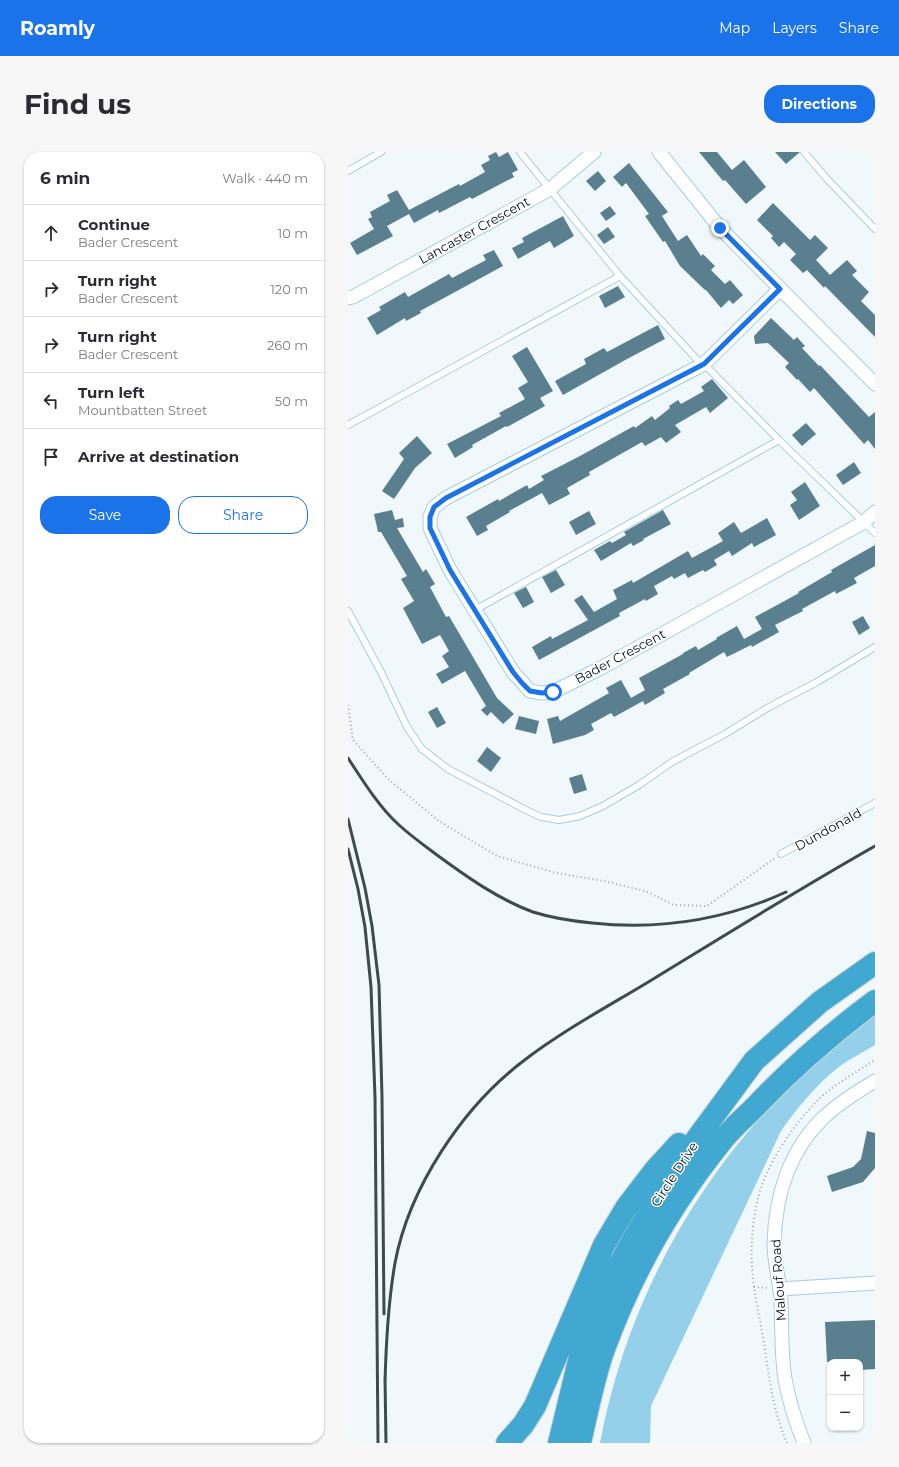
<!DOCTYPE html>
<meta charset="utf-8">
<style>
:root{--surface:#fff;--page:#f7f7f7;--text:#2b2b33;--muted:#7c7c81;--line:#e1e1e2;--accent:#1a73e8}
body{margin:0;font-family:Montserrat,sans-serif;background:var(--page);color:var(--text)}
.controls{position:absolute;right:12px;bottom:12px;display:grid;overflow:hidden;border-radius:8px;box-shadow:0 1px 3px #0004}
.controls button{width:36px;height:36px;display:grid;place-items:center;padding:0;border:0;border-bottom:1px solid var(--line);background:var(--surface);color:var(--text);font:20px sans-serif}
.stop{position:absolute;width:12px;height:12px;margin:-9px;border:3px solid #1a73e8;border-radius:50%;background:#fff}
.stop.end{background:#1a73e8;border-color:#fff;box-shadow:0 1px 4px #0008}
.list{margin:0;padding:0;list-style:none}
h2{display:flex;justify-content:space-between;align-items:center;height:52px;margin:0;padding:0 16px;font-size:17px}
h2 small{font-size:13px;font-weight:400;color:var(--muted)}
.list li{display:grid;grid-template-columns:26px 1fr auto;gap:12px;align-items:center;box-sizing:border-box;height:56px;padding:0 16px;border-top:1px solid var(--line)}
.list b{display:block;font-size:15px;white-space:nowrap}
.list p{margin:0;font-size:13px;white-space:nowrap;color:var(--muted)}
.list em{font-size:13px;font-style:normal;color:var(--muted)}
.actions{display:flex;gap:8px;padding:12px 16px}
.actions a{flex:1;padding:9px 0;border:1px solid var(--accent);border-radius:16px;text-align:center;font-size:14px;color:var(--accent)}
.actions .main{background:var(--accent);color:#fff}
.icon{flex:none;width:22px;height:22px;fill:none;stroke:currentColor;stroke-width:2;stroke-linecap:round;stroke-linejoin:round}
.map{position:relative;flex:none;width:527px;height:1291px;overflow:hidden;border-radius:16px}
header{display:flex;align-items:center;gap:24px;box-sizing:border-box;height:56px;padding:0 20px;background:var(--accent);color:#fff}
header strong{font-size:19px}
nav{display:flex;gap:22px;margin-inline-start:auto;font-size:14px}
.intro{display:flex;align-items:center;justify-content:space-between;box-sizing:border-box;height:96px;padding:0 24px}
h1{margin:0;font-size:28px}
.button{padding:10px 18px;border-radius:16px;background:var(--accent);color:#fff;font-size:14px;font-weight:700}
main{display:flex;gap:24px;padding:0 24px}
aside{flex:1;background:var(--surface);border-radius:16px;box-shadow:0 1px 3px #0004}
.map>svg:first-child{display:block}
</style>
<header>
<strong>Roamly</strong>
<nav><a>Map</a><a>Layers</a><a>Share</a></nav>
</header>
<div class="intro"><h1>Find us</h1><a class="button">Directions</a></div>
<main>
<aside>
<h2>6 min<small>Walk · 440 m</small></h2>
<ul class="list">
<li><svg class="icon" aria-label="ahead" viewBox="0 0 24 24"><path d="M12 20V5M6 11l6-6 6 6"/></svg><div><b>Continue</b><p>Bader Crescent</p></div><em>10 m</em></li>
<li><svg class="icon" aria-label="right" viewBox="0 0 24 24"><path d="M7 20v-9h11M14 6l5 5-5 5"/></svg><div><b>Turn right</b><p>Bader Crescent</p></div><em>120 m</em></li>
<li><svg class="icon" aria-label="right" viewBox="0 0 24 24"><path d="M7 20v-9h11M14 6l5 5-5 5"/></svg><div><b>Turn right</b><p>Bader Crescent</p></div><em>260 m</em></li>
<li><svg class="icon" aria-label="left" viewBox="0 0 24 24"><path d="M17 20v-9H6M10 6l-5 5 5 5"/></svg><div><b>Turn left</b><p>Mountbatten Street</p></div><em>50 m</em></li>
<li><svg class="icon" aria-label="arrive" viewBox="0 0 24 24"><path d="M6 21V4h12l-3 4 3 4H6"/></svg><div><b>Arrive at destination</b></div></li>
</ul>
<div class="actions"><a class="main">Save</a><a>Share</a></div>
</aside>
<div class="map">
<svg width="527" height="1291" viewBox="0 0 527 1291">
<rect width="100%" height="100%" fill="#f0f8fc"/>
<path fill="#95d0ea" d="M527 863V893C516 900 503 906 492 914 470 931 449 956 433 979L303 1254 302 1291H252C279 1147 353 1015 461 916 482 897 504 878 527 863Z"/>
<path fill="#5a8090" d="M148 0 151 5 160 0 170 18 164 21 166 25 124 47 122 45 91 61 90 58 66 71 61 62 39 74 45 84 9 103 2 91 26 77 20 67 24 65 22 60 42 49 39 43 49 38 61 58 111 32 112 34 137 20 133 13 142 8 140 4Z
M351 0H369L384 18 396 8 418 35 398 52 377 28 375 29Z
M427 0H452L438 12Z
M281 11 320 60 314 64 330 89 339 83 353 104 355 102 367 114 363 118 377 132 382 128 395 143 385 152 381 148 373 156 358 138H357L332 114 317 89 315 90 297 64 301 62 278 31 274 35 265 25Z
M250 19 258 29 247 39 238 29Z
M425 51 462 88 467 83 480 96 468 108 482 123 499 108 509 119 504 123 521 140 513 149 527 163V185L477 134 476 136 459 118 455 121 442 108 448 102 436 90 431 95 423 86 425 84 409 68Z
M262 54 268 62 258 69 252 61Z
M215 64 226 84 206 96 202 89 170 107 164 96 176 90 174 86Z
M260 75 267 85 256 92 249 83Z
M146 98 155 114 72 159 73 161 58 169 57 166 29 183 19 166 33 158 31 155 57 140 60 145 101 122 104 126 138 108 135 103Z
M270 134 277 145 257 156 251 144Z
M423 166 446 188 449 185 457 194 454 196 471 214 472 213 521 265 527 260V297L520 288 516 292 466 236 462 240 450 227 449 228 437 215 441 211 420 191 407 192 406 184Z
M310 173 317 187 279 207 215 243 207 229 238 212 236 207 256 196 259 200Z
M179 195 205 239 192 246 197 254 159 275 158 274 124 293 125 295 107 306 99 292 153 264 151 261 177 247 170 236 180 230 164 204Z
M364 227 380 246 362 261 358 255 327 273 333 280 318 291 313 285 297 294 294 290 241 320 242 323 219 336 222 342 201 353 194 341 161 359 162 360 138 374 140 378 129 384 118 365 150 347 151 349 179 333 181 337 196 328 193 324 232 304 286 274 287 276 304 264 307 268 322 256 321 254 330 248 333 252 356 239 353 235Z
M458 271 468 282 454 294 444 283Z
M69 284 84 301 67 316 46 347 34 339 56 307 51 301Z
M506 310 513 321 495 333 488 323Z
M457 330 472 354 451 368 442 353 449 348 443 340Z
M44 358 47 368 55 366 56 375 49 376 75 420 78 417 87 432 82 435 98 465 101 464 149 546 166 562 155 572 143 560 139 564 133 558 138 554 117 519 94 532 88 522 101 515 94 504 101 499 92 483 74 492 55 456 66 449 53 427 59 424 33 380H30L26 362Z
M315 358 323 372 295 387 296 388 285 394 283 391 253 409 246 398 262 389 264 391 278 383 276 380Z
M241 359 248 372 228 383 221 370Z
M419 366 428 383 406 395 404 391 384 404 381 399 366 408 369 413 357 420 355 418 340 426 337 421 326 427 324 424 306 434 310 442 298 449 297 447 271 461 272 464 191 508 184 495 203 484 204 487 240 468 226 448 234 443 246 460 269 447 265 438 284 428 285 431 340 399 344 406 375 389 370 381 386 370 393 381Z
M527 393V414L506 426 509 431 488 442 487 439 454 457 455 459 427 473 431 480 404 495 403 493 379 505 376 500 341 521 342 522 315 537 317 541 297 553 295 549 266 565 263 561 243 572 246 578 237 583 205 592 199 567 210 564 212 569 261 541 258 536 273 528 283 546 297 538 291 526 335 502V501L348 494 350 498 369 487 368 486 389 474 396 487 414 477 407 465 451 441 450 440 484 420 483 418Z
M208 418 217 433 203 441 194 425Z
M178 435 186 450 175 456 166 441Z
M515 464 522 476 511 483 504 470Z
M89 555 98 571 89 576 80 560Z
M171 564 191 569 188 582 167 577Z
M139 595 153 606 143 620 129 609Z
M234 622 239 638 226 642 221 626Z
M519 979 527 981V1016L515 1030 484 1040 479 1024 505 1015 513 1007Z
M527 1168V1217L512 1218V1210H479L477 1170Z"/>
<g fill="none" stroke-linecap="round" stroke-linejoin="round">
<g stroke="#a6cee0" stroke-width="8">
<path id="service" d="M172 0 272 124 354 213
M456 0 480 28 527 77
M0 19 33 0
M356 212 431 288 527 381
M0 273 272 124
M127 458 431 288
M0 459 33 520 59 575 74 597 100 617 178 658 193 665 211 668 232 664 255 654 291 633 324 610 354 594 377 582 421 555 469 530 527 495
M433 702 527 651"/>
</g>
<g stroke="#a6cee0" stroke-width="15">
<path id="minor" d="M311 0 372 76 527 232
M432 137 356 212 98 346 86 355 82 365V376L102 418 165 520 182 539 194 541 205 540 253 516 516 370 527 360
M0 146 5 145 202 37 246 0
M432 1137 527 1131
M456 1291C448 1271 441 1249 437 1227 433 1202 434 1175 433 1149 432 1130 426 1111 426 1092 427 1045 441 999 475 966 491 951 509 940 527 929"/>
</g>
<g stroke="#d2d5d6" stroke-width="24">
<path id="motorway" d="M159 1291 175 1273 187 1254 256 1093 278 1056 307 1018 331 992
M211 1291 232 1204 250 1156 279 1098 328 1015 406 909 472 850 527 811
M232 1291C239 1261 245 1229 255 1200 282 1125 323 1052 373 990 383 977 396 966 407 955 444 916 484 881 527 849"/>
</g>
<path stroke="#9da7ac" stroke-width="2" stroke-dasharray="1 3" stroke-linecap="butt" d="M0 553 5 588 40 627 91 669 149 704 208 721 256 729 297 739 326 753 359 754 427 706
M406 1135 421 1136
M439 1291C424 1257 421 1221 415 1185 411 1162 405 1138 404 1114 402 1091 406 1055 414 1033 426 1001 448 970 472 946 488 931 509 920 527 908"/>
<use href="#service" stroke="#fff" stroke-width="6"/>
<use href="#minor" stroke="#fff" stroke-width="13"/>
<use href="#motorway" stroke="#41a9d1" stroke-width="22"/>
<path stroke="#3d4a4f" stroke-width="3" d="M0 606C15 629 31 655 51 673 63 684 77 694 89 703 119 725 150 747 185 760 204 766 224 769 244 771 311 778 377 768 438 740
M0 667 17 736 24 774 31 833 34 945 36 1162
M0 697 10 737 17 775 23 835 27 945 30 1291
M37 1226 38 1291
M37 1231C38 1191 40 1151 47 1111 61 1036 114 956 174 910 214 879 259 855 302 829 377 783 451 737 527 694"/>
</g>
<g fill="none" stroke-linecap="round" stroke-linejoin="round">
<path stroke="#1a73e8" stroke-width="5" d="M205 540 194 541 182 539 174 531 165 520 102 418 82 376V365L86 355 98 346 356 212 432 137 372 76"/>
</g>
<g text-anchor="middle" stroke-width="3" stroke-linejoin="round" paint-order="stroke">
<g font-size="13" fill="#05141a" stroke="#fff">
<text transform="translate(126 78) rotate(-29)" y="5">Lancaster Crescent</text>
<text transform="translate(272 504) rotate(-28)" y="5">Bader Crescent</text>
<text transform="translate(480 677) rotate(-29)" y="5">Dundonald</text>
<text transform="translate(326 1022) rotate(-57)" y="5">Circle Drive</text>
<text transform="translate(430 1128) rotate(-94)" y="5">Malouf Road</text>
</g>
</g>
</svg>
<div class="controls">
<button>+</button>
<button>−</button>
</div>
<div class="stop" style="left:205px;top:540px"></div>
<div class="stop end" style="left:372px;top:76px"></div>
</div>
</main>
